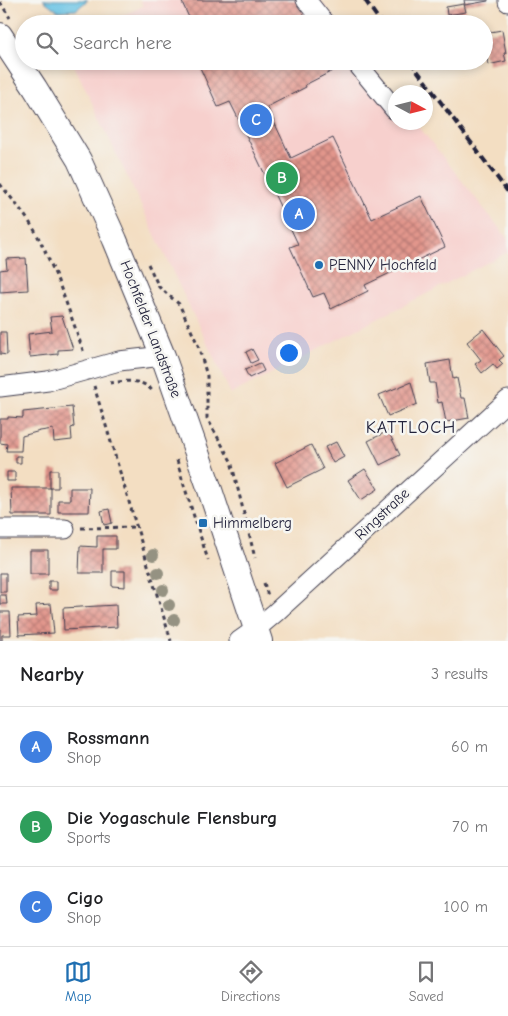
<!DOCTYPE html>
<meta charset="utf-8">
<style>
:root{--surface:#fff;--page:#f6f6f6;--text:#202124;--muted:#757577;--line:#e0e0e0;--accent:#1f6fb2}
body{margin:0;font-family:"Comic Neue",sans-serif;background:var(--page);color:var(--text)}
.compass{position:absolute;left:388px;top:85px;width:45px;height:45px;border-radius:50%;background:var(--surface);box-shadow:0 2px 8px #0003;rotate:97deg}
.you{position:absolute;left:288px;top:352px;width:18px;height:18px;margin:-12px;border:4px solid #fff;border-radius:50%;background:#1a73e8;box-shadow:0 0 0 8px #1a73e833}
.badge{display:grid;place-items:center;width:32px;height:32px;border-radius:50%;background:var(--accent);color:#fff;font-size:16px;font-weight:700}
.pin{position:absolute;translate:-50% -50%;border:2px solid #fff;box-shadow:0 1px 5px #0006}
.list{margin:0;padding:0;list-style:none}
h2{display:flex;justify-content:space-between;align-items:center;height:65px;margin:0;padding:0 20px;font-size:21px}
h2 small{font-size:16px;font-weight:400;color:var(--muted)}
.list li{display:grid;grid-template-columns:32px 1fr auto;gap:15px;align-items:center;box-sizing:border-box;height:80px;padding:0 20px;border-top:1px solid var(--line)}
.list b{display:block;font-size:19px;white-space:nowrap}
.list p{margin:0;font-size:16px;white-space:nowrap;color:var(--muted)}
.list em{font-size:16px;font-style:normal;color:var(--muted)}
.icon{flex:none;width:28px;height:28px;fill:none;stroke:currentColor;stroke-width:2;stroke-linecap:round;stroke-linejoin:round}
.map{position:relative;flex:none;width:508px;height:641px;overflow:hidden}
.search{position:absolute;background:var(--surface);box-shadow:0 2px 8px #0003;left:15px;right:15px;top:15px;height:55px;display:flex;align-items:center;gap:12px;box-sizing:border-box;padding:0 18px;border-radius:28px;color:var(--muted);font-size:19px}
.sheet{height:305px;background:var(--surface)}
nav{display:flex;justify-content:space-around;align-items:center;box-sizing:border-box;height:70px;border-top:1px solid var(--line);background:var(--surface);font-size:14px;color:var(--muted)}
nav a{display:grid;justify-items:center;gap:2px}
nav .on{color:var(--accent)}
.map>svg:first-child{display:block}
</style>
<div class="map">
<svg width="508" height="641" viewBox="0 0 508 641">
<defs>
<pattern id="building-cross-hatch" width="8" height="8" patternUnits="userSpaceOnUse" patternTransform="scale(1.25)"><rect width="8" height="8" fill="#e2968c"/><path d="M0 0l8 8M0 8l8-8" fill="none" stroke="#b77a74"/></pattern>
</defs>
<rect width="100%" height="100%" fill="#f6f6f2"/>
<filter id="ink" filterUnits="userSpaceOnUse"><feTurbulence type="fractalNoise" baseFrequency=".02" numOctaves="2"/><feDisplacementMap in="SourceGraphic" scale="10" xChannelSelector="R" yChannelSelector="G"/><feConvolveMatrix kernelMatrix="1 2 1 2 8 2 1 2 1" color-interpolation-filters="sRGB"/></filter>
<filter id="wash" filterUnits="userSpaceOnUse"><feTurbulence type="fractalNoise" baseFrequency=".0096" numOctaves="4" result="noise"/><feDisplacementMap in="SourceGraphic" scale="20" xChannelSelector="R" yChannelSelector="G"/><feGaussianBlur stdDeviation="1.12" result="paint"/><feColorMatrix in="noise" values="0 0 0 0 0 0 0 0 0 0 0 0 0 0 0 0 0 1.4 0 .05"/><feComposite in="paint" operator="in"/></filter>
<g filter="url(#wash)">
<rect width="100%" height="100%" fill="#f3dec2"/>
<path fill="#f7d0cd" d="M140 0H320L339 24H105L143 6Z
M72 61H368L395 96 396 122 416 123 508 239V252L231 394Z"/>
<path fill="#66c2e4" stroke="#447290" d="M43 0H88L76 10 58 11Z"/>
<g id="blocks">
<path fill="url(#building-cross-hatch)" d="M181 0H295L316 24H192Z
M464 0H488V1L465 5Z
M464 4 466 12 447 15 446 7Z
M502 30 506 53H504L506 61 488 65 487 57H484V33Z
M197 61H335L338 68 305 85 306 87 267 107 291 158 333 138 372 219 421 196 445 247 365 285 368 291 331 309 324 293 313 297 290 247 298 244 239 120 230 102 218 107Z
M26 258 28 290 0 292V270L7 269 6 259Z
M62 316 73 349 58 350V354L30 357 28 334 52 331 50 317Z
M483 329 504 356 499 360 503 364 497 369 493 364 482 373 475 364 481 360 467 342Z
M0 332H6L7 355 0 354Z
M252 349 258 360 251 363 246 352Z
M450 360 453 379 457 378 461 398H465L469 418 446 422 442 402 438 403 435 383H430L427 364Z
M260 363 264 371 249 378 245 370Z
M411 382 417 404 388 416 379 395Z
M72 407 74 427 71 428 72 440 54 442 53 429 40 431 22 436 21 451H6L7 444 0 443V419H8V417L23 418V412Z
M388 431 400 455 380 465 368 441Z
M336 442 344 457 333 463 325 447Z
M311 445 323 469 287 487 275 463Z
M16 456H21V463H16Z
M365 469 378 489 361 500 348 480Z
M50 470H58V488H50Z
M7 472H15V481H7Z
M11 488H51V515H12Z
M70 488H90L89 512H58V500H70Z
M109 509 112 523 104 525 101 511Z
M97 536H116V549H103V573H79L80 546 97 547Z
M30 550H48V574H30Z
M112 571H125V587L112 586Z
M0 573H6V592H0Z
M49 581H57V590H49Z
M0 595H6L7 604H0Z
M51 604 54 633 19 635 18 617 37 616 36 605Z
M116 605 117 627 64 630 63 608Z
M0 612H10L11 635H2V641H0Z"/>
</g>
</g>
<g filter="url(#ink)">
<use href="#blocks" fill-opacity="0" stroke="#413e4f" stroke-width="1"/>
<g fill="none" stroke-linecap="round" stroke-linejoin="round">
<g stroke="#413e4f" stroke-width="21">
<path id="minor" d="M306 0 325 24
M508 0V2
M355 61 395 110
M0 387 48 381 119 361 163 356
M0 529H65
M239 641 256 629 275 613 508 400"/>
</g>
<g stroke="#413e4f" stroke-width="26">
<path id="major" d="M0 35 35 88 79 160 115 240 163 356 209 487 260 641"/>
</g>
<path stroke="#413e4f" stroke-width="3" stroke-dasharray="4 4" stroke-linecap="butt" d="M0 2 10 18
M0 184C12 199 25 214 35 231 55 268 70 313 84 353
M148 264 159 287 179 304 198 345 207 376V418L231 461 255 558
M110 383C125 381 144 378 154 393
M94 386 171 641
M177 460 182 479 208 560
M81 528 138 527
M264 583 268 596"/>
<use href="#minor" stroke="#fff" stroke-width="19"/>
<use href="#major" stroke="#fff" stroke-width="24"/>
<path stroke="#22223b" stroke-width="4" stroke-dasharray="8 4" stroke-linecap="butt" d="M365 0 382 24
M410 61 508 192"/>
</g>
<g fill="#959282">
<circle cx="153" cy="555" r="6"/>
<circle cx="158" cy="573" r="6"/>
<circle cx="163" cy="590" r="6"/>
<circle cx="169" cy="605" r="6"/>
<circle cx="174" cy="620" r="6"/>
</g>
</g>
<g fill="#1f6fb2" stroke="#f6f6f2" stroke-width="2">
<circle cx="319" cy="265" r="5"/>
<rect x="198" y="518" width="10" height="10" rx="2.5"/>
</g>
<g text-anchor="middle" stroke-width="5" stroke-linejoin="round" paint-order="stroke">
<g font-size="15" fill="#22223b" stroke="#f6f6f2" text-anchor="start">
<text x="329" y="270">PENNY Hochfeld</text>
<text x="213" y="528">Himmelberg</text>
</g>
<g font-size="15" fill="#22223b" stroke="#f6f6f2">
<text transform="translate(151 329) rotate(69)" y="5">Hochfelder Landstraße</text>
<text transform="translate(382 514) rotate(-43)" y="5">Ringstraße</text>
</g>
<g font-size="18" letter-spacing="1" fill="#22223b" stroke="#f6f6f2">
<text x="411" y="433">KATTLOCH</text>
</g>
</g>
</svg>
<svg class="compass" viewBox="-18 -18 36 36"><path d="M0-13l5 13h-10z" fill="#e53935"/><path d="M0 13l5-13h-10z" fill="#757577"/></svg>
<div class="you"></div>
<div class="pin badge" style="left:299px;top:214px;background:#3f7fe0">A</div>
<div class="pin badge" style="left:282px;top:178px;background:#2e9e5b">B</div>
<div class="pin badge" style="left:256px;top:120px;background:#3f7fe0">C</div>
<div class="search"><svg class="icon" aria-label="search" viewBox="0 0 24 24"><circle cx="10" cy="10" r="6"/><path d="M15 15l6 6"/></svg>Search here</div>
</div>
<section class="sheet">
<h2>Nearby<small>3 results</small></h2>
<ul class="list">
<li><span class="badge" style="background:#3f7fe0">A</span><div><b>Rossmann</b><p>Shop</p></div><em>60 m</em></li>
<li><span class="badge" style="background:#2e9e5b">B</span><div><b>Die Yogaschule Flensburg</b><p>Sports</p></div><em>70 m</em></li>
<li><span class="badge" style="background:#3f7fe0">C</span><div><b>Cigo</b><p>Shop</p></div><em>100 m</em></li>
</ul>
</section>
<nav>
<a class="on"><svg class="icon" aria-label="map" viewBox="0 0 24 24"><path d="M3 6l6-2 6 2 6-2v14l-6 2-6-2-6 2zM9 4v14M15 6v14"/></svg>Map</a>
<a><svg class="icon" aria-label="directions" viewBox="0 0 24 24"><path d="M12 3l9 9-9 9-9-9zM9 14v-3h6M13 9l2 2-2 2"/></svg>Directions</a>
<a><svg class="icon" aria-label="saved" viewBox="0 0 24 24"><path d="M7 4h10v16l-5-4-5 4z"/></svg>Saved</a>
</nav>
